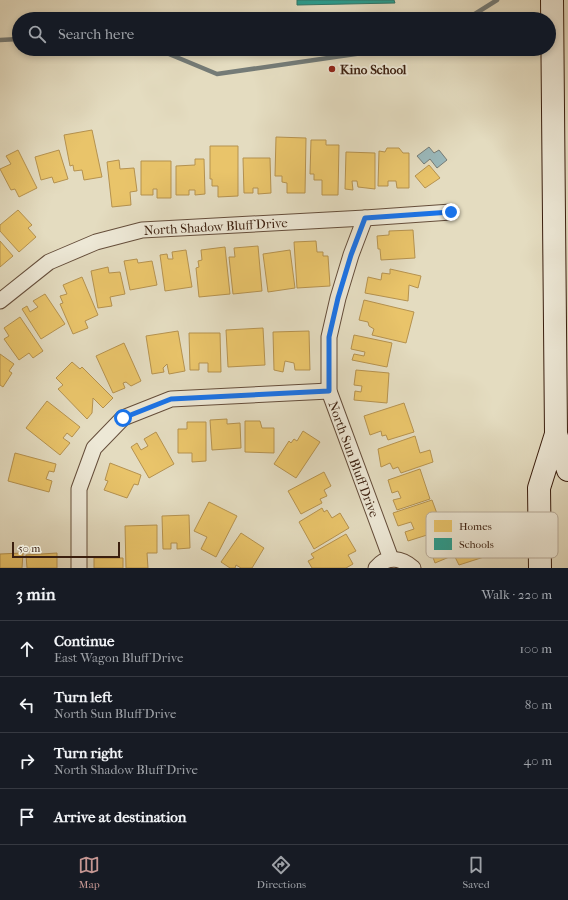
<!DOCTYPE html>
<meta charset="utf-8">
<style>
:root{--surface:#171b24;--page:#20242c;--text:#f1f3f6;--muted:#9ea1a6;--line:#363941;--accent:#c59692}
body{margin:0;font-family:"IM FELL French Canon",serif;background:var(--page);color:var(--text)}
.scale{position:absolute;left:12px;bottom:10px;width:108px;box-sizing:border-box;padding-left:4px;border:2px solid #3b1f0f;border-top:0;font-size:11px;line-height:14px;white-space:nowrap;color:#3b1f0f;-webkit-text-stroke:3px #ede8d6;paint-order:stroke}
.stop{position:absolute;width:12px;height:12px;margin:-9px;border:3px solid #1a73e8;border-radius:50%;background:#fff}
.stop.end{background:#1a73e8;border-color:#fff;box-shadow:0 1px 4px #0008}
.list{margin:0;padding:0;list-style:none}
h2{display:flex;justify-content:space-between;align-items:center;height:52px;margin:0;padding:0 16px;font-size:17px}
h2 small{font-size:13px;font-weight:400;color:var(--muted)}
.list li{display:grid;grid-template-columns:26px 1fr auto;gap:12px;align-items:center;box-sizing:border-box;height:56px;padding:0 16px;border-top:1px solid var(--line)}
.list b{display:block;font-size:15px;white-space:nowrap}
.list p{margin:0;font-size:13px;white-space:nowrap;color:var(--muted)}
.list em{font-size:13px;font-style:normal;color:var(--muted)}
.icon{flex:none;width:22px;height:22px;fill:none;stroke:currentColor;stroke-width:2;stroke-linecap:round;stroke-linejoin:round}
.map{position:relative;flex:none;width:568px;height:568px;overflow:hidden}
.search{position:absolute;background:var(--surface);box-shadow:0 2px 6px #0003;left:12px;right:12px;top:12px;height:44px;display:flex;align-items:center;gap:10px;box-sizing:border-box;padding:0 14px;border-radius:22px;color:var(--muted);font-size:15px}
.sheet{height:276px;background:var(--surface)}
nav{display:flex;justify-content:space-around;align-items:center;box-sizing:border-box;height:56px;border-top:1px solid var(--line);background:var(--surface);font-size:11px;color:var(--muted)}
nav a{display:grid;justify-items:center;gap:2px}
nav .on{color:var(--accent)}
.map>svg:first-child{display:block}
</style>
<div class="map">
<svg width="568" height="568" viewBox="0 0 568 568">
<rect width="100%" height="100%" fill="#e4dcc0"/>
<filter id="stains"><feTurbulence type="fractalNoise" baseFrequency=".005" numOctaves="4"/><feColorMatrix values="0 0 0 0 .2 0 0 0 0 .09 0 0 0 0 .02 0 0 0 .5 -.17"/></filter>
<radialGradient id="worn" r=".72"><stop offset=".6" stop-color="#630" stop-opacity="0"/><stop offset="1" stop-color="#630" stop-opacity=".3"/></radialGradient>
<path fill="#9ab9bc" stroke="#747b77" d="M429 147 434 153 439 150 447 160 437 168 430 159 424 164 417 156Z"/>
<path fill="#e9c46a" stroke="#b5924f" d="M92 130 102 177 84 180 82 170 74 171 73 165 70 166 64 135Z
M276 137 306 138 305 193H287V183L282 182V176H275Z
M311 140H326V145H339L338 195H322V180H314V174H310Z
M210 146H238V196L218 197V186H212V179H210Z
M387 148H399L403 153H409V188H397L396 181H388V186H378L379 151 385 152Z
M18 150 37 188 19 197 15 189 11 190 0 169 11 164 6 156Z
M59 150 68 179 54 183 52 177 41 180 35 157Z
M346 152 375 153V189L358 187 357 181H352L353 190 345 189Z
M243 158H270L271 193 258 194V188H253V193H244Z
M195 159H204L205 194 195 195V190H189V195H176V166L195 165Z
M119 160 120 169 134 168 137 191 130 192 131 205 112 207 107 162Z
M141 161H171V198H157V189H153V195H141Z
M429 165 440 178 425 188 415 176Z
M18 210 32 225 28 228 36 237 19 252 0 231V225Z
M413 230 415 258 381 260 380 249H378L377 236 389 235V231Z
M0 241 13 256 0 267Z
M316 241 317 252H323V256H328L330 286 297 288 294 242Z
M258 246 262 291 233 294 229 257H235L234 248Z
M225 247 230 294 199 297 196 268 199 267 198 261 202 260 201 250Z
M186 250 192 287 165 291 160 255 167 254 168 259H173L172 252Z
M290 250 295 288 268 292 263 254Z
M137 259 138 263 152 261 157 285 130 290 124 261Z
M108 267 109 273 120 272 125 294 110 297 112 306 98 308 91 271Z
M390 269 421 276 418 288 409 285 408 301 365 293 368 277 381 280 382 273 390 274Z
M82 277 98 315 85 321 88 328 73 334 60 304 63 303 60 296 67 294 63 285Z
M45 294 65 324 41 339 22 309 27 306 30 312 38 307 33 301Z
M364 300 414 312 406 343 372 335 374 329 369 326 368 322 359 320Z
M20 317 43 351 33 358 29 353 19 360 4 339 9 336 4 328Z
M263 328 265 365 228 367 226 330Z
M178 331 185 371 169 374 167 364 163 368 164 372 152 374 146 336Z
M309 331 310 370H295L294 363 285 361 283 372 274 370 273 332Z
M189 333H220L221 372H208V363H199V370H190Z
M354 335 392 343 387 367 352 360 354 354 364 356 365 352 351 349Z
M124 343 141 381 131 386 126 382 123 383 125 388 113 393 96 356Z
M0 354 14 364 9 371 12 373 3 387 0 385Z
M72 362 80 369 82 367 113 398 103 408 93 398 92 413 87 419 58 389 63 385 56 378Z
M356 370 389 373 387 403 354 400 355 391 361 392 362 386 354 385Z
M47 401 80 427 72 437 67 433 63 438 70 443 60 455 26 428Z
M404 403 414 432 388 440 386 435 382 436 381 431 370 435 364 416Z
M227 419V424L240 423 241 448 212 450 210 420Z
M245 421H260L262 428H274V453L245 452Z
M187 422H206V461L192 462V453H178V429H187Z
M303 431 320 442 296 478 274 464 289 441 291 443 294 439 297 441Z
M156 432 174 464 149 478 131 447 137 443 141 450 148 446 144 439Z
M415 436 420 453 430 450 433 462 401 473 398 467 393 469 390 463 381 467 378 449Z
M15 453 56 464 54 472 49 471 46 479 52 481 49 492 8 481Z
M110 463 141 475 138 485 134 484 127 498 104 490 108 481 105 480Z
M420 469 430 499 397 510 393 500 401 498 398 491 392 493 388 480Z
M324 472 331 486 324 490 327 496 320 499 322 503 301 514 288 491Z
M432 500 443 530 408 541 405 532 414 529 411 522 398 526 393 513Z
M209 502 237 516 216 557 201 549 207 537 194 531Z
M322 508 324 512 327 510 332 518 340 513 349 528 314 549 299 522Z
M189 515 190 548 177 549V543H171V549H163L162 516Z
M157 525V553H147L148 568H126L125 526Z
M241 533 264 548 252 568H241L236 565 235 568H230L221 562Z
M469 533 473 546 481 544 487 556 459 565 454 555 435 563 429 546Z
M346 534 356 551 348 555 353 564 346 568H312L308 561 314 558 311 554Z
M23 553 22 568H0V554Z
M57 553V568H27L26 555Z
M94 558H123V568H94Z"/>
<path fill="#2a9d8f" stroke="#2f7769" d="M297 0H394L395 3 297 5Z"/>
<g fill="none" stroke-linecap="round" stroke-linejoin="round">
<path stroke="#747b77" stroke-width="4.5" d="M466 19 470 17 497 0
M0 40 19 39
M157 49 217 74 390 49"/>
<g stroke="#654e3b" stroke-width="17">
<g id="street">
<path id="s1" d="M365 218 351 255 338 298 329 337V391L391 559"/>
<path id="s2" d="M0 301 49 262 96 242 142 230 365 218 451 212"/>
<path d="M79 568V489L94 448 123 418 171 399 329 391"/>
<path d="M376 568C387 555 402 558 413 568"/>
</g>
</g>
<g stroke="#3b1f0f" stroke-width="24">
<path id="secondary" d="M552 0 556 434 568 470
M540 568 539 488 556 434"/>
</g>
<use href="#street" stroke="#ede8d6" stroke-width="15"/>
<use href="#secondary" stroke="#ede8d6" stroke-width="22"/>
</g>
<g fill="none" stroke-linecap="round" stroke-linejoin="round">
<path stroke="#1a73e8" stroke-width="5" d="M123 418 171 399 329 391V337L338 298 351 255 365 218 451 212"/>
</g>
<circle fill="#8f2418" stroke="#ede8d6" stroke-width="1.5" cx="332" cy="69" r="4"/>
<g text-anchor="middle" stroke-width="4" stroke-linejoin="round" paint-order="stroke">
<g font-size="13" font-weight="bold" fill="#3b1f0f" stroke="#ede8d6" text-anchor="start">
<text x="340" y="74">Kino School</text>
</g>
<g font-size="13" fill="#3b1f0f" stroke="#ede8d6">
<text dy="5" stroke="none"><textPath href="#s2" startOffset="235">North Shadow Bluff Drive</textPath></text>
<text dy="5" stroke="none"><textPath href="#s1" startOffset="251">North Sun Bluff Drive</textPath></text>
</g>
</g>
<rect x="426" y="512" width="132" height="46" rx="6" fill="#ede8d6" stroke="#b8ac9a" stroke-width="1"/>
<rect x="434" y="520" width="18" height="12" fill="#e9c46a"/>
<rect x="434" y="538" width="18" height="12" fill="#2a9d8f"/>
<g font-size="11" fill="#3b1f0f">
<text x="459" y="530">Homes</text>
<text x="459" y="548">Schools</text>
</g>
<rect width="100%" height="100%" filter="url(#stains)"/>
<rect width="100%" height="100%" fill="url(#worn)"/>
</svg>
<div class="scale">50 m</div>
<div class="stop" style="left:123px;top:418px"></div>
<div class="stop end" style="left:451px;top:212px"></div>
<div class="search"><svg class="icon" aria-label="search" viewBox="0 0 24 24"><circle cx="10" cy="10" r="6"/><path d="M15 15l6 6"/></svg>Search here</div>
</div>
<section class="sheet">
<h2>3 min<small>Walk · 220 m</small></h2>
<ul class="list">
<li><svg class="icon" aria-label="ahead" viewBox="0 0 24 24"><path d="M12 20V5M6 11l6-6 6 6"/></svg><div><b>Continue</b><p>East Wagon Bluff Drive</p></div><em>100 m</em></li>
<li><svg class="icon" aria-label="left" viewBox="0 0 24 24"><path d="M17 20v-9H6M10 6l-5 5 5 5"/></svg><div><b>Turn left</b><p>North Sun Bluff Drive</p></div><em>80 m</em></li>
<li><svg class="icon" aria-label="right" viewBox="0 0 24 24"><path d="M7 20v-9h11M14 6l5 5-5 5"/></svg><div><b>Turn right</b><p>North Shadow Bluff Drive</p></div><em>40 m</em></li>
<li><svg class="icon" aria-label="arrive" viewBox="0 0 24 24"><path d="M6 21V4h12l-3 4 3 4H6"/></svg><div><b>Arrive at destination</b></div></li>
</ul>
</section>
<nav>
<a class="on"><svg class="icon" aria-label="map" viewBox="0 0 24 24"><path d="M3 6l6-2 6 2 6-2v14l-6 2-6-2-6 2zM9 4v14M15 6v14"/></svg>Map</a>
<a><svg class="icon" aria-label="directions" viewBox="0 0 24 24"><path d="M12 3l9 9-9 9-9-9zM9 14v-3h6M13 9l2 2-2 2"/></svg>Directions</a>
<a><svg class="icon" aria-label="saved" viewBox="0 0 24 24"><path d="M7 4h10v16l-5-4-5 4z"/></svg>Saved</a>
</nav>
